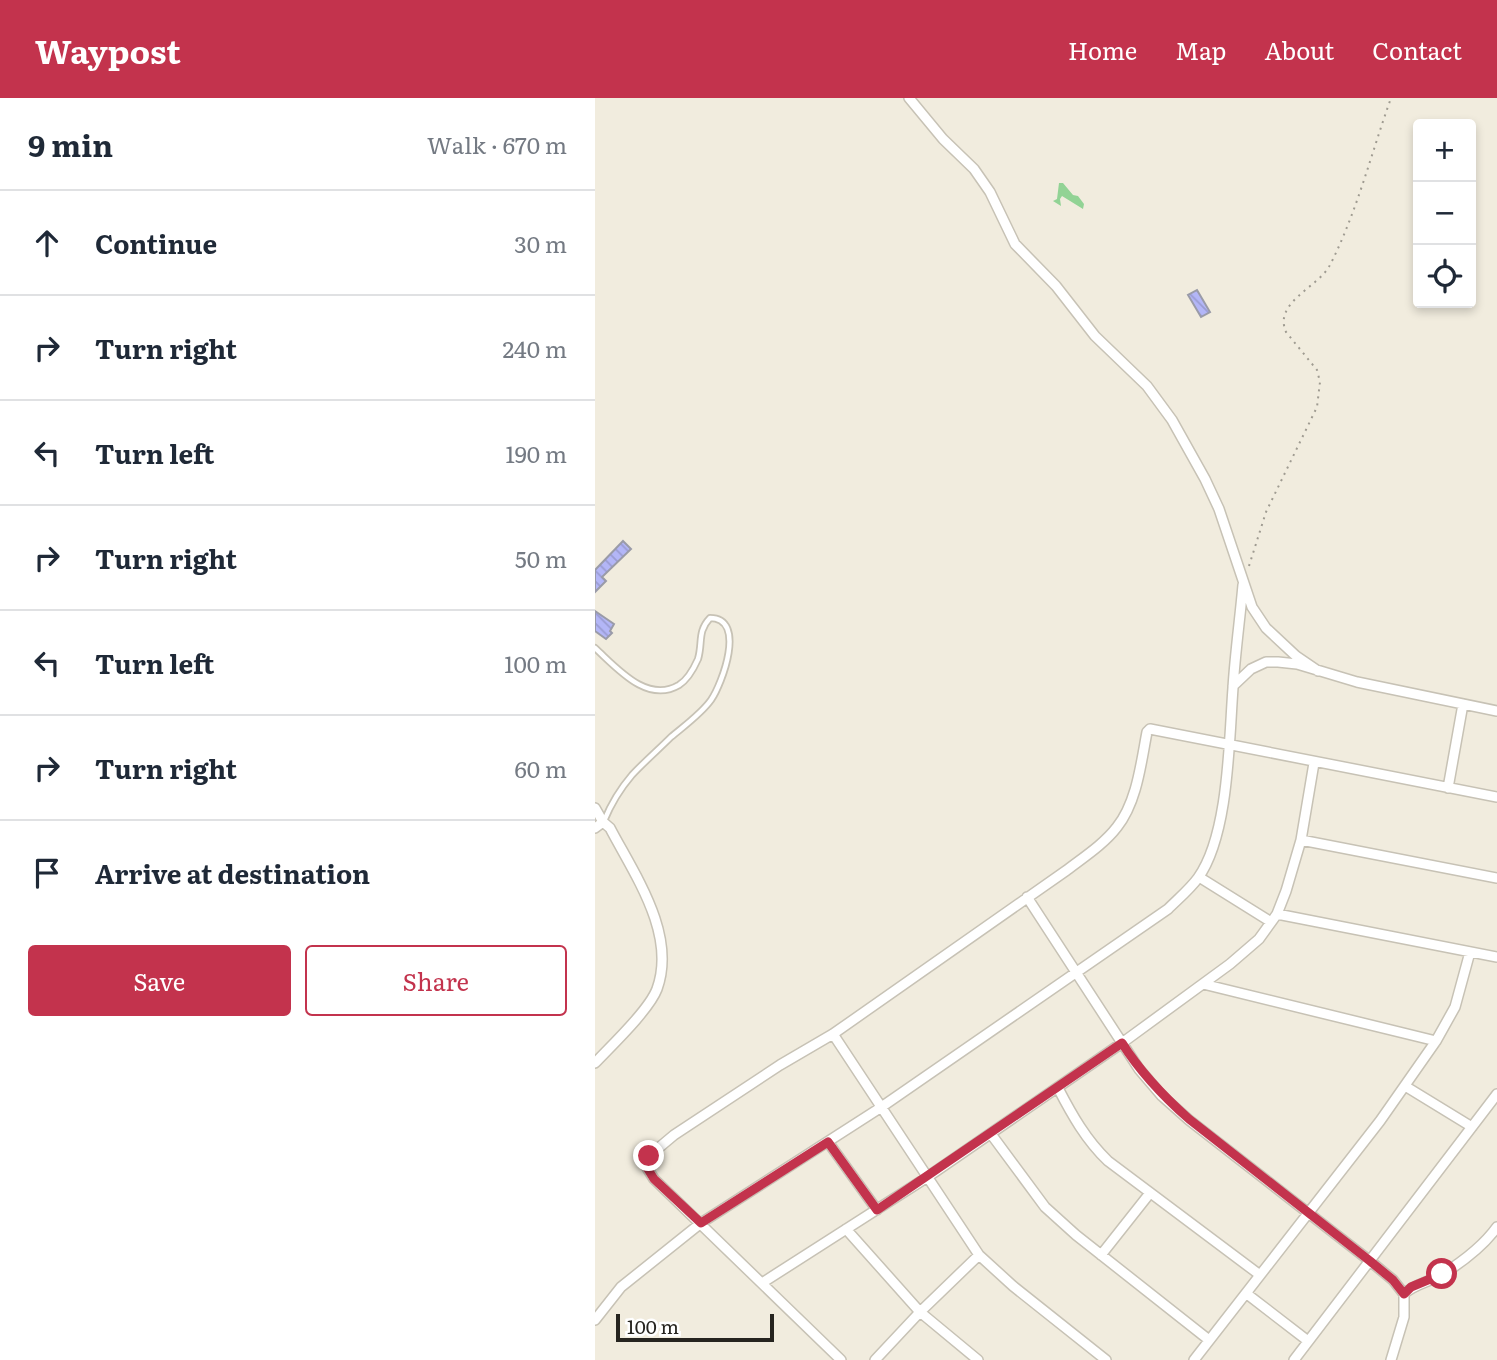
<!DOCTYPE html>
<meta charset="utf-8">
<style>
:root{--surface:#fff;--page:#f6f6f7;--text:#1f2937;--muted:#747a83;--line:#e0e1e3;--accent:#c3334d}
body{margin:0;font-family:Literata,serif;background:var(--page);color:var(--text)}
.controls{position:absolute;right:21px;top:21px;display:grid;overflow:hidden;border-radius:7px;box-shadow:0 4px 10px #0003}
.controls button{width:63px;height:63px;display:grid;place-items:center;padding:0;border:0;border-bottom:2px solid var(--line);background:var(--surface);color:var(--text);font:35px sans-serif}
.scale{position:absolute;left:21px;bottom:18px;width:158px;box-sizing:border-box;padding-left:7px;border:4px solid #26241f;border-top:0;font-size:19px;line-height:24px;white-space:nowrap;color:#26241f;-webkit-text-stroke:5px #fff;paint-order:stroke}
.stop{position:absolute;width:21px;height:21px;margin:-16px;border:5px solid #c3334d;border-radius:50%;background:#fff}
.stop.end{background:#c3334d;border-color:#fff;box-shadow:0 2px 7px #0008}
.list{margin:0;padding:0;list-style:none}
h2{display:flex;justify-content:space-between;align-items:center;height:91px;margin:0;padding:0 28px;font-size:30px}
h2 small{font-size:23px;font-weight:400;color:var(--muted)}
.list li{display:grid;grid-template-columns:46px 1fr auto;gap:21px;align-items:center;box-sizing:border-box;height:105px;padding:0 28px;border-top:2px solid var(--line)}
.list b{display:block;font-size:26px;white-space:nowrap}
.list em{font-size:23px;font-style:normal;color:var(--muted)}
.actions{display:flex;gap:14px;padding:21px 28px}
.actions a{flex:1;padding:16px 0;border:2px solid var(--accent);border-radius:7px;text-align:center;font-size:24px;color:var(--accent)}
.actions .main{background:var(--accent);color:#fff}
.icon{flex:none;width:38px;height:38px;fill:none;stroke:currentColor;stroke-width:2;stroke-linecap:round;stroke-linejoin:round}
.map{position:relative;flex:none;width:902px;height:1262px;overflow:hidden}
header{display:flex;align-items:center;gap:42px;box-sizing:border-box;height:98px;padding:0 35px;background:var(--accent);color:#fff}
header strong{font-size:33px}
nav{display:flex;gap:38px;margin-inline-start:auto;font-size:24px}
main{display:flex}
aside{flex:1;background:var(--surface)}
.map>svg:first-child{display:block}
</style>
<header>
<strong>Waypost</strong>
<nav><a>Home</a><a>Map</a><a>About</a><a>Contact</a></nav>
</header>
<main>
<aside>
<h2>9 min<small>Walk · 670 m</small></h2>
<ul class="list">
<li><svg class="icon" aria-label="ahead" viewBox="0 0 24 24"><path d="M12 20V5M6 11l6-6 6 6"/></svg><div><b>Continue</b></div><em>30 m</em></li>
<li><svg class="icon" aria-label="right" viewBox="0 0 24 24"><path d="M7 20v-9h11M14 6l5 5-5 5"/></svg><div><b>Turn right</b></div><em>240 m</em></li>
<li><svg class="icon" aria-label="left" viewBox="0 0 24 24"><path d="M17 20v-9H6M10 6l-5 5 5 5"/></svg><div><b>Turn left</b></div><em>190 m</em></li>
<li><svg class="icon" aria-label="right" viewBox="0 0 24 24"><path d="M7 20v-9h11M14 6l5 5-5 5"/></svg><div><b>Turn right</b></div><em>50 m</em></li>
<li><svg class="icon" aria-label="left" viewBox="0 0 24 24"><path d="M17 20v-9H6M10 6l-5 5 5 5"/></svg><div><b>Turn left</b></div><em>100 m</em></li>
<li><svg class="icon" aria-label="right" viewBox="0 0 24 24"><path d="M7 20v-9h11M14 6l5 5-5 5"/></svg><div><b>Turn right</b></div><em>60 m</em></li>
<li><svg class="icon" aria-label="arrive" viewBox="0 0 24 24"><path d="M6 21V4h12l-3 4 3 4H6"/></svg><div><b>Arrive at destination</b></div></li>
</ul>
<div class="actions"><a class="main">Save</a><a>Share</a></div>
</aside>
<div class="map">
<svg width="902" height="1262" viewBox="0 0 902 1262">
<defs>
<pattern id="grass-tufts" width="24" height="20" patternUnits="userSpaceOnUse" patternTransform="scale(1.75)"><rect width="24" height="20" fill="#92d395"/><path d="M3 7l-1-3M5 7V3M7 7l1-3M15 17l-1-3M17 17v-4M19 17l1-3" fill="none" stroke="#7eb580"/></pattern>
<pattern id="building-back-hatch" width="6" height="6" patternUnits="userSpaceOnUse" patternTransform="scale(1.75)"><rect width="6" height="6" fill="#b3b6f7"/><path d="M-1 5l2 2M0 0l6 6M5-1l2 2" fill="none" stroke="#9a9cd3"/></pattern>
</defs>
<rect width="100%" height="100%" fill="#f1ecde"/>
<path fill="url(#grass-tufts)" d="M464 85H468L478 97 483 98 489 106 488 111 467 98 465 101 466 108 458 103 462 101Z"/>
<path fill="url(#building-back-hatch)" stroke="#9a9ba8" stroke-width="2" d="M602 192 615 214 606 219 593 197Z
M28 443 36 451 7 479 11 483 0 494V472Z
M0 513 19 526 15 533 17 535 11 541 0 533Z"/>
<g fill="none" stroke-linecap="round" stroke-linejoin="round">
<g stroke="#c7c2b5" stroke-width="8">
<path id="service" d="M0 550C22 570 52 606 84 587 92 582 99 570 103 561 108 544 102 534 115 520 152 520 127 586 116 602 106 616 89 628 76 639 63 652 49 664 37 677 25 691 16 706 9 723"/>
</g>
<g stroke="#c7c2b5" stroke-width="12">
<path id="minor" d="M314 0 348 41 379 71 395 94 420 146 461 188 500 238 552 288 577 322 610 381 624 411 657 509 671 530 701 558 723 573
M638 588 656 571 671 564H683L702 566 762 584 902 613
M853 690 868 606
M0 710 8 724 0 730
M706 742 902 780
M604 779 676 824
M432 799 544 971 567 998 594 1022 775 1163 798 1182 809 1196
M682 816 902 859
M608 886 841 943
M238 936 384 1157 418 1188 511 1262
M0 965C16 948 54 912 62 891 82 836 39 776 15 730L8 724
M810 988 877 1029
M463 990C477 1017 491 1042 513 1063L665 1177
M396 1036 450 1109 481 1137 614 1242
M233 1044 282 1112
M251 1131 325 1214 383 1262
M506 1157 555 1095
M167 1185 331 1080 527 945 635 866 664 841 682 816 691 793 706 742 719 665
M652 1196 713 1243
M0 1222 26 1189 106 1125 285 1010 573 811C583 801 595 791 603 780 634 737 634 642 638 590 640 556 645 521 648 487
M246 1262 59 1081 51 1068 54 1058 79 1037 185 967 238 936 472 772C489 759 509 746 522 729 542 704 546 665 552 634L555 631 902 699
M280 1262 325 1214 384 1157
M599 1262 785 1023 841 943 860 909 875 854
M699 1262 902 996
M796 1262 809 1219V1196C819 1186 835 1184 848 1176 867 1164 889 1147 902 1129"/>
</g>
<path stroke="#9f9b91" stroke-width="2" stroke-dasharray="2 5" stroke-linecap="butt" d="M654 468 671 414 722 309 725 284 722 272 691 234C678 204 724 189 735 167 762 114 776 56 796 0"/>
<use href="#service" stroke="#fff" stroke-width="4.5"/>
<use href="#minor" stroke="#fff" stroke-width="9"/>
</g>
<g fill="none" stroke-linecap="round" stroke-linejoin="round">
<path stroke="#c3334d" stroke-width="9" d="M54 1058 51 1068 59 1081 106 1125 233 1044 282 1112 527 945C546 975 568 998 594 1021L775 1163 798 1182 809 1196 816 1189 847 1176"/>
</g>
</svg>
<div class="controls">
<button>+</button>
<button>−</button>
<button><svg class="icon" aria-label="locate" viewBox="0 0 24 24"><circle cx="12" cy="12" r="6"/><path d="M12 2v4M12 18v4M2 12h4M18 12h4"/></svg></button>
</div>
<div class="scale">100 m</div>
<div class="stop" style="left:847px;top:1176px"></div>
<div class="stop end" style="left:54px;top:1058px"></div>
</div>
</main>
